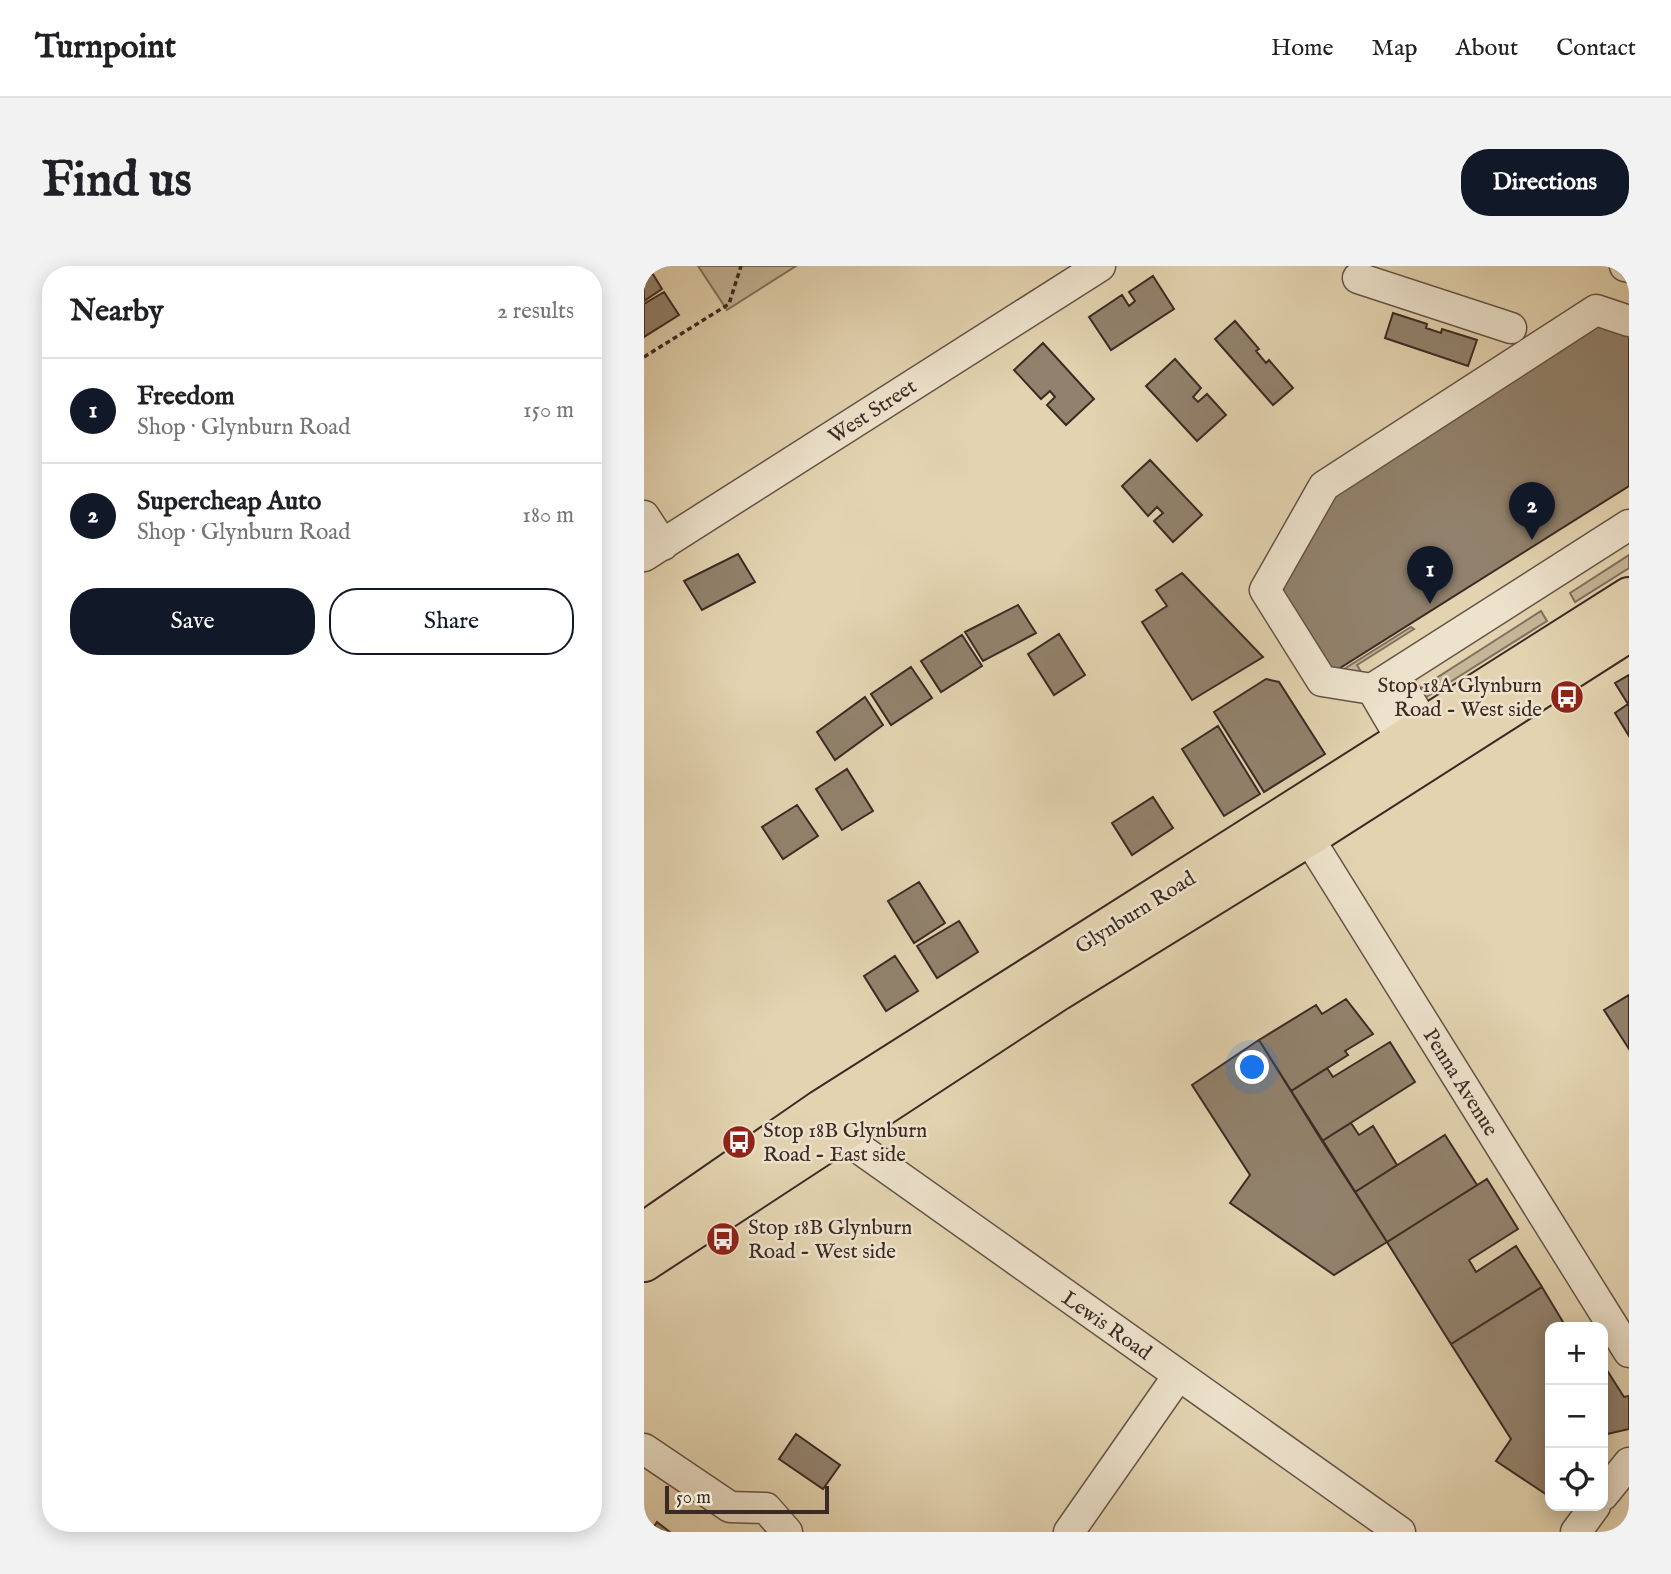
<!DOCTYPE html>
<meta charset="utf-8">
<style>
:root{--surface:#fff;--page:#f2f2f2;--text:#202124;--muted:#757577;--line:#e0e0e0;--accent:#111827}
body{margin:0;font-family:"IM FELL English",serif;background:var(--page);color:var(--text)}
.controls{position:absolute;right:21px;bottom:21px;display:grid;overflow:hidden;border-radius:14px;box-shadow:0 4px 18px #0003}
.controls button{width:63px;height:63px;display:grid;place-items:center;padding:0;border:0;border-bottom:2px solid var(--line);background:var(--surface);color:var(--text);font:35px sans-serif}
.scale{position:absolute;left:21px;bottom:18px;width:164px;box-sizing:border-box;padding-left:7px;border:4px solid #3b2a24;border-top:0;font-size:19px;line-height:24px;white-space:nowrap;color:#3b2a24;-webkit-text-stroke:5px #ede2cc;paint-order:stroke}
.you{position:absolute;left:609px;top:802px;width:24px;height:24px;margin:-18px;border:5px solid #fff;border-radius:50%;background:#1a73e8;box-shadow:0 0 0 10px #1a73e833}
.badge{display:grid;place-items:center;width:46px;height:46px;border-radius:50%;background:var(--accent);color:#fff;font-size:23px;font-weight:700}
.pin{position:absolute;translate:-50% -58px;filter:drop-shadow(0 2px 4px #0008)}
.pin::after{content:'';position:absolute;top:37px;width:24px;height:21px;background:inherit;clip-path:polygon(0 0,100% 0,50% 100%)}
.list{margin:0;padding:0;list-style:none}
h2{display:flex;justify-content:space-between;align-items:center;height:91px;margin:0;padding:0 28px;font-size:30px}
h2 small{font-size:23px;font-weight:400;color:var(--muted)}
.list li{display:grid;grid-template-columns:46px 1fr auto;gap:21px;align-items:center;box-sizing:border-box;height:105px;padding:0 28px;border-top:2px solid var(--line)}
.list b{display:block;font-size:26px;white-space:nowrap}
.list p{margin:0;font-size:23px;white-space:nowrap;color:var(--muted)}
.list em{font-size:23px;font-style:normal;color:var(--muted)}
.actions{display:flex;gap:14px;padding:21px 28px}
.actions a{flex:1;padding:16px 0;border:2px solid var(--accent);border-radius:28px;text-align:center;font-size:24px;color:var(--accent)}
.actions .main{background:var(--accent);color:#fff}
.icon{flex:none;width:38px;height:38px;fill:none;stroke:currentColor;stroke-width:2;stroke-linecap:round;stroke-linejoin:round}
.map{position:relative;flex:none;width:985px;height:1266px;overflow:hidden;border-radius:28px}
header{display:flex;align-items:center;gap:42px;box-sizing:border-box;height:98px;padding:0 35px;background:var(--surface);border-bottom:2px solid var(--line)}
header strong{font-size:33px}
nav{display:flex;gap:38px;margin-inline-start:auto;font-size:24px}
.intro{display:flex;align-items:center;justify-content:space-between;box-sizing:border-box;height:168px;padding:0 42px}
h1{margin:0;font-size:49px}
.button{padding:18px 32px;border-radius:28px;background:var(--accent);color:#fff;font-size:24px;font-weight:700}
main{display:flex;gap:42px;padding:0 42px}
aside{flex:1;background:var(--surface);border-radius:28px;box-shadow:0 4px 18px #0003}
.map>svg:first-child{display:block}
</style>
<header>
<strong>Turnpoint</strong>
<nav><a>Home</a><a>Map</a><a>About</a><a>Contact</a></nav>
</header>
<div class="intro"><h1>Find us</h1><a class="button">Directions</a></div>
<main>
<aside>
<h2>Nearby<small>2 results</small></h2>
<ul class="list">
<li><span class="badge">1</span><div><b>Freedom</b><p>Shop · Glynburn Road</p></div><em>150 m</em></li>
<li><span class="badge">2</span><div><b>Supercheap Auto</b><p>Shop · Glynburn Road</p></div><em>180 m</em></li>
</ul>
<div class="actions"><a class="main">Save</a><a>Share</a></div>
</aside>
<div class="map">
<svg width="985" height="1266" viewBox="0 0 985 1266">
<rect width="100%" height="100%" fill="#e3d3b0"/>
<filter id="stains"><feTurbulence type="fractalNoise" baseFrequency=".00286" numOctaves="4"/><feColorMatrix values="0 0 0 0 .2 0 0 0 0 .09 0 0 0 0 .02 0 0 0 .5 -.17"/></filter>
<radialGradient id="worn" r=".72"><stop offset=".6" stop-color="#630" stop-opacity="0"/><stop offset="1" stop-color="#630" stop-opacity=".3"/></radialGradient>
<path fill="#c6b698" stroke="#80705e" stroke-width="2" d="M54 0H152L83 44Z
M985 289V302L931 336 926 327Z
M897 345 903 355 776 435 769 427Z
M767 361 770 363 713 399 722 414 689 410Z"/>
<path fill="#92826d" stroke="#3b2a24" stroke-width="2" d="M4 0 18 23 0 35V3Z
M509 10 530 43 467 84 445 51 478 29 485 40 491 35 485 26Z
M20 26 35 49 0 71V38Z
M749 47 783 58 782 62 797 67 798 63 833 74 824 100 741 72Z
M591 55 615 83 612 85 622 97 625 94 649 122 629 139 571 73Z
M955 56 985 65V220L688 407 633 320 684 227Z
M399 77 450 133 422 159 403 139 411 131 406 125 397 133 370 104Z
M531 93 557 122 549 131 554 136 563 128 582 149 553 175 502 120Z
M506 194 558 249 529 276 510 255 519 247 513 241 504 250 478 220Z
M94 288 111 316 58 344 40 315Z
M538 307 619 391 548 434 498 356 523 340 512 324Z
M374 339 392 367 339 395 321 366Z
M415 368 441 409 410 429 384 388Z
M318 369 338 400 297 426 277 395Z
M267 401 288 432 247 459 227 428Z
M985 409V470L971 447 984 438 971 417Z
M622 413 635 416 681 488 620 526 570 446Z
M221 431 239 459 191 494 173 466Z
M574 460 616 528 580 550 538 483Z
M203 503 229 545 198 564 172 523Z
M509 531 529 562 488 589 468 557Z
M153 539 174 570 139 593 118 561Z
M275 616 301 657 270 677 244 635Z
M315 655 334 686 293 712 273 680Z
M251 690 274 725 242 745 220 710Z
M985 729V783L960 744Z
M702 733 729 768 701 785 704 789 647 825 615 774 672 739 678 748Z
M615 774 743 976 690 1009 586 937 606 909 548 819Z
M746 776 771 816 678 875 647 825 683 802 689 811Z
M707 857 715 869 729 860 753 899 711 926 678 875Z
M801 869 833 919 743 976 711 926Z
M843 913 874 963 825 994 832 1006 872 980 898 1021 807 1078 743 976Z
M898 1021 922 1061H906V1231L852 1195 867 1173 807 1078Z
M959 1098 980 1131 985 1130V1163L959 1169Z
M152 1168 196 1199 179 1223 135 1193Z
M13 1256 26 1266H6Z"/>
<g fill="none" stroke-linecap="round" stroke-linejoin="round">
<g stroke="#655447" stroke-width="33">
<path id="minor" d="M981 0 985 1
M714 12 867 62
M985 55 952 44 680 220 621 324 678 415 728 423 985 259
M0 250 19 279
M0 290 456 0
M750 409 782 461
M728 423 759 476
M654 555 985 1086
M185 852 195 868 756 1266
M0 1183 86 1241 122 1242 143 1266
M959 1229 985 1197
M425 1266 534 1110
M932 1266 951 1240"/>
</g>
<g stroke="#3b2a24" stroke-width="42">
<path id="major" d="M0 966 178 843 985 331
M0 996 414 725 664 571 985 366"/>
</g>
<path stroke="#3b2a24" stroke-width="3.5" stroke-dasharray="5 3.5" stroke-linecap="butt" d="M0 91 85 38 97 0"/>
<use href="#minor" stroke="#ede2cc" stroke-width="30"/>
<use href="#major" stroke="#e3d3b0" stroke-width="38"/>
</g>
<defs>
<g id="bus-disc" transform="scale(1.75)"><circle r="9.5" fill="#8f2418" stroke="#ede2cc"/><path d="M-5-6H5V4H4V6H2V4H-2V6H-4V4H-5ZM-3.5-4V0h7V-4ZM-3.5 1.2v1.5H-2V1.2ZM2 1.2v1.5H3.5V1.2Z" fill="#fff"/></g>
</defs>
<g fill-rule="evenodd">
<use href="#bus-disc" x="923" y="431"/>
<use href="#bus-disc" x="95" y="876"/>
<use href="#bus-disc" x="79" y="973"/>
</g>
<g text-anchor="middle" stroke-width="5" stroke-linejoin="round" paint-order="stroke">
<g font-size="21" fill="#3b2a24" stroke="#ede2cc">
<text transform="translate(228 145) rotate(-33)" y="7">West Street</text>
<text transform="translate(491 646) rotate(-32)" y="7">Glynburn Road</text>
<text transform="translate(817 816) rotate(58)" y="7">Penna Avenue</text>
<text transform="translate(463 1059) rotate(35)" y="7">Lewis Road</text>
</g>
<g font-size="21" fill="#3b2a24" stroke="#ede2cc" text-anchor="start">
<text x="898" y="426" text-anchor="end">Stop 18A Glynburn<tspan x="898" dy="24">Road - West side</tspan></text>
<text x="119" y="871">Stop 18B Glynburn<tspan x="119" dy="24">Road - East side</tspan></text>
<text x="104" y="968">Stop 18B Glynburn<tspan x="104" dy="24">Road - West side</tspan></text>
</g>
</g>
<rect width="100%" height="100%" filter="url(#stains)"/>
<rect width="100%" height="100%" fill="url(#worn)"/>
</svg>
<div class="controls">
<button>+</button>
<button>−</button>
<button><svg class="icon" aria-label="locate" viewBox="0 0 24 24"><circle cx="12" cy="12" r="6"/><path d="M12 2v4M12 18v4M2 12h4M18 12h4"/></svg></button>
</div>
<div class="scale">50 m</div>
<div class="you"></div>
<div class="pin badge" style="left:786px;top:338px">1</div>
<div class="pin badge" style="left:888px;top:274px">2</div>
</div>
</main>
